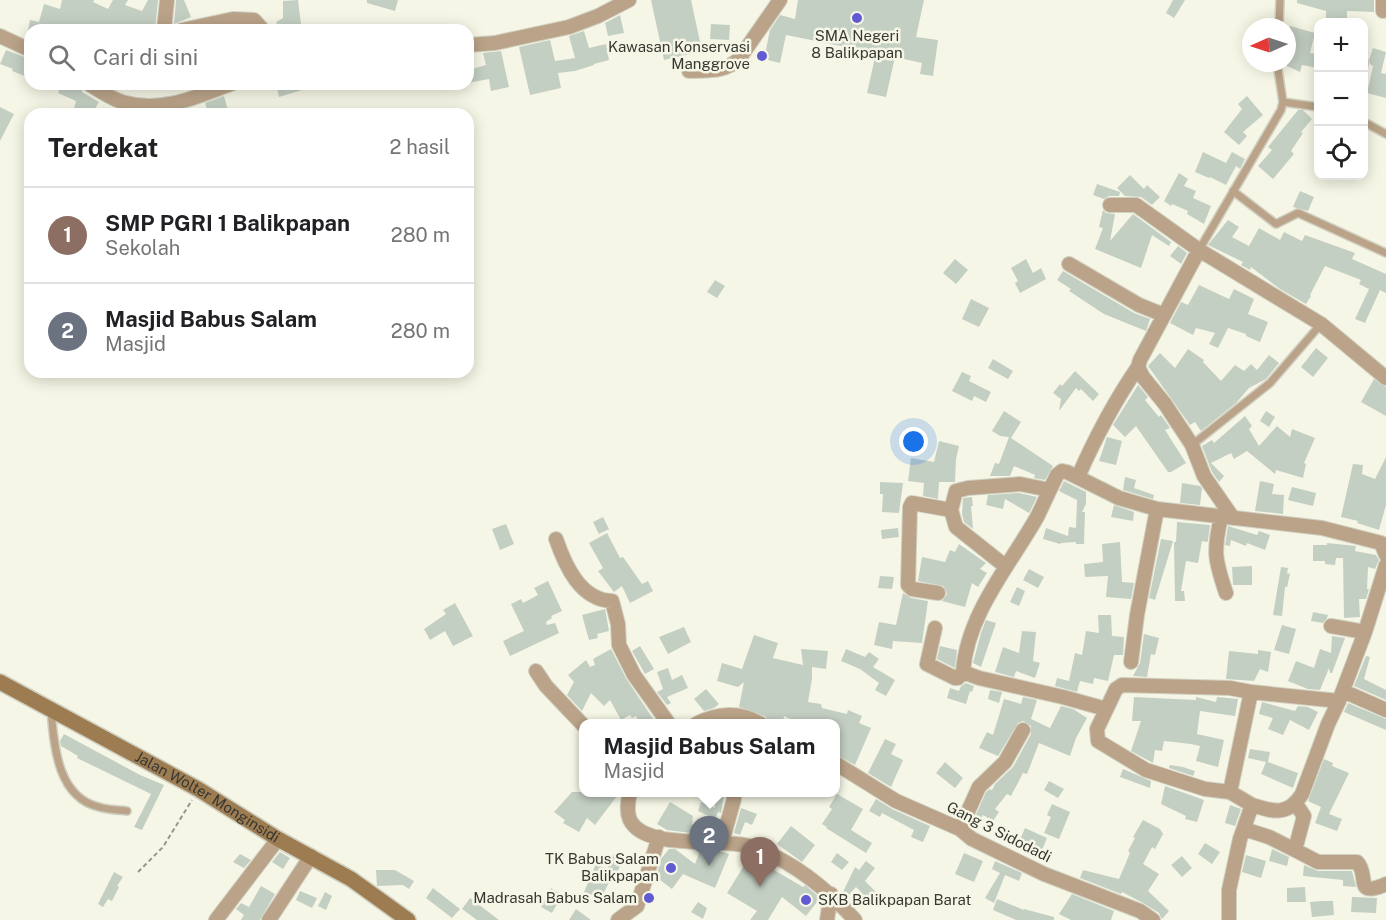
<!DOCTYPE html>
<html lang="id">
<meta charset="utf-8">
<style>
:root{--surface:#fff;--page:#f6f6f6;--text:#202124;--muted:#757577;--line:#e0e0e0;--accent:#7c3aed}
body{margin:0;font-family:"Public Sans",sans-serif;background:var(--page);color:var(--text)}
.controls{position:absolute;right:18px;top:18px;display:grid;overflow:hidden;border-radius:12px;box-shadow:0 3px 15px #0003}
.controls button{width:54px;height:54px;display:grid;place-items:center;padding:0;border:0;border-bottom:2px solid var(--line);background:var(--surface);color:var(--text);font:30px sans-serif}
.compass{position:absolute;left:1242px;top:18px;width:54px;height:54px;border-radius:50%;background:var(--surface);box-shadow:0 3px 15px #0003;rotate:267deg}
.you{position:absolute;left:914px;top:442px;width:21px;height:21px;margin:-15px;border:4px solid #fff;border-radius:50%;background:#1a73e8;box-shadow:0 0 0 9px #1a73e833}
.badge{display:grid;place-items:center;width:39px;height:39px;border-radius:50%;background:var(--accent);color:#fff;font-size:20px;font-weight:700}
.pin{position:absolute;translate:-50% -50px;filter:drop-shadow(0 2px 3px #0008)}
.pin::after{content:'';position:absolute;top:32px;width:21px;height:18px;background:inherit;clip-path:polygon(0 0,100% 0,50% 100%)}
.popup{position:absolute;left:579px;top:719px;width:261px;height:78px;box-sizing:border-box;display:grid;place-content:center;border-radius:12px;background:var(--surface);filter:drop-shadow(0 2px 4px #0005);font-size:20px;white-space:nowrap;color:var(--muted)}
.popup b{font-size:22px;color:var(--text)}
.popup::after{content:'';position:absolute;left:50%;top:100%;margin-left:-12px;border:12px solid transparent;border-top-color:var(--surface)}
.list{margin:0;padding:0;list-style:none}
h2{display:flex;justify-content:space-between;align-items:center;height:78px;margin:0;padding:0 24px;font-size:26px}
h2 small{font-size:20px;font-weight:400;color:var(--muted)}
.list li{display:grid;grid-template-columns:39px 1fr auto;gap:18px;align-items:center;box-sizing:border-box;height:96px;padding:0 24px;border-top:2px solid var(--line)}
.list b{display:block;font-size:22px;white-space:nowrap}
.list p{margin:0;font-size:20px;white-space:nowrap;color:var(--muted)}
.list em{font-size:20px;font-style:normal;color:var(--muted)}
.icon{flex:none;width:33px;height:33px;fill:none;stroke:currentColor;stroke-width:2;stroke-linecap:round;stroke-linejoin:round}
.map{position:relative;flex:none;width:1386px;height:920px;overflow:hidden}
.search{position:absolute;background:var(--surface);box-shadow:0 3px 15px #0003;left:24px;top:24px;width:450px;height:66px;display:flex;align-items:center;gap:15px;box-sizing:border-box;padding:0 21px;border-radius:18px;color:var(--muted);font-size:22px}
.panel{position:absolute;background:var(--surface);box-shadow:0 3px 15px #0003;left:24px;top:108px;width:450px;height:270px;border-radius:18px}
.map>svg:first-child{display:block}
</style>
<div class="map">
<svg width="1386" height="920" viewBox="0 0 1386 920">
<rect width="100%" height="100%" fill="#f6f6e6"/>
<path fill="#c4cfc3" d="M62 0H94L93 2 108 9 113 0H128L125 5 142 11 148 0H158L155 30H80L60 25 58 30H28L30 20 39 22 44 4 60 9Z
M176 0H184L191 17 174 24Z
M298 0 301 24 289 26 280 30 276 22 283 18V1Z
M367 0H398L395 11 367 3Z
M651 0H691L702 51 664 60Z
M798 0H924L916 37 938 40 933 76 920 74 922 63 895 57 886 97 867 93 876 53 786 35 780 63 764 59 770 30 780 15 795 19Z
M1173 0H1185L1174 18 1166 13Z
M1297 0H1374V12L1347 11V22H1326V11L1297 3Z
M620 15 624 33 608 36 605 23Z
M711 24 730 25 729 40 710 39Z
M1290 26 1315 33 1310 53 1318 54V68L1302 65 1300 72 1287 66V39Z
M584 31 589 48 606 44 609 60 594 64V65L575 71 558 73 561 88 530 95 519 47 550 40 555 61 575 58 569 36Z
M1373 48 1386 52 1381 73 1386 74V98L1367 93 1373 66 1370 64 1369 60Z
M6 50 30 59V78L12 71 13 69 0 64Z
M501 51 509 87 491 91 489 79 468 83V70L486 65 483 53Z
M61 84 82 90V92L99 102 92 114H80L82 111 74 109 76 101 58 93Z
M276 84H314L315 86 279 97Z
M224 96 229 114H208L205 103Z
M1247 96 1263 115 1243 132 1247 136 1239 145 1224 132 1242 109 1238 104Z
M0 107 14 114 0 141Z
M1298 110H1303L1312 119 1301 132 1303 133 1291 151 1294 154 1273 179 1258 166 1272 150 1268 147Z
M1203 152 1226 163 1232 152 1245 159 1240 169 1236 166 1226 185 1210 177 1209 178 1195 172Z
M1179 173 1188 179 1184 186 1196 191 1193 198 1211 206 1204 224 1187 214 1188 211 1172 204 1171 206 1164 201Z
M1130 175 1144 189 1147 185 1160 197 1152 205 1141 197 1125 196 1117 188Z
M1097 184 1120 192 1119 196H1109L1104 199 1093 195Z
M1300 191 1314 197 1308 211 1293 207Z
M1103 210 1106 213 1115 214 1110 241 1133 214 1171 242 1169 246 1152 235 1141 268 1095 249 1103 228 1099 227Z
M1228 220 1239 227 1232 237 1249 246 1259 228 1280 240 1284 232 1302 241 1305 235 1355 253 1352 259 1386 274V293L1380 290 1365 323 1355 319 1369 289 1359 284 1361 280 1325 266 1310 295 1311 296 1306 304 1280 289 1251 267 1250 270 1241 265 1243 262 1208 245Z
M1178 246 1187 253 1181 264 1170 256Z
M955 259 968 270 956 284 943 273Z
M1026 259 1033 273 1041 268 1046 279 1020 293 1015 283 1018 281 1011 268Z
M1063 271 1134 313 1150 319 1146 331 1104 314 1069 291 1071 289 1057 280Z
M715 280 725 286 717 298 707 292Z
M1199 285 1229 299 1234 289 1254 299 1248 314 1268 322 1260 342 1246 336V334L1228 328 1218 348 1209 344 1215 333 1196 328 1193 335 1170 323 1181 302 1188 305Z
M971 299 989 308 979 327 962 319Z
M1316 348 1328 358 1313 377 1301 367Z
M1188 349 1204 360 1203 362 1221 381 1235 365 1244 371 1251 364 1257 370 1269 355 1279 363 1266 379 1249 388 1236 403 1201 431 1195 422 1190 425 1148 366 1160 353 1175 368Z
M993 359 1013 371 1008 379 988 368Z
M1075 371 1099 394 1093 401 1081 389 1079 391 1076 388 1059 411 1061 399 1053 393 1060 384 1062 386Z
M962 372 971 376 969 381 991 392 986 402 974 396 972 401 952 391Z
M1374 379 1386 387V416L1361 402Z
M1138 385 1148 397 1145 400 1159 417 1161 415 1170 428 1165 430 1186 463 1171 472H1168L1136 426 1125 437 1113 425Z
M1004 411 1021 422 1011 438 1053 466 1045 480 1034 478 1035 475 1014 466 1010 476H990L995 463 999 464 1009 437 1000 436 992 431Z
M1266 411 1275 417 1269 427 1260 421Z
M1245 416 1252 426 1249 429 1259 446 1277 426 1290 437 1292 429 1315 438 1304 463 1306 464 1303 478 1276 470 1275 474 1247 451 1234 459 1231 453 1211 463 1224 476 1219 482 1212 472 1202 446 1212 440 1214 443Z
M1107 437 1122 441 1116 465 1099 461Z
M939 441 959 446 956 459 955 482H939L938 499 923 496 924 483 908 481 911 458 934 462Z
M1386 457V505L1379 530 1357 523 1358 521 1341 517 1353 464 1363 465 1362 474 1375 479Z
M1125 477 1136 480 1134 488 1154 495 1153 499 1123 490Z
M1064 481 1086 492V504L1082 512H1085L1084 544H1076V542L1061 543 1060 544 1043 539 1046 528 1068 536 1069 527 1076 528 1077 500 1059 491Z
M1260 481 1274 484 1272 494 1284 495 1283 514 1255 511Z
M880 482 903 483 899 513 882 512 883 494H880Z
M1182 483 1200 486 1202 488 1200 505 1180 503Z
M1292 487 1316 493 1313 506 1288 500Z
M1019 493 1037 497 1029 513 1005 499 1003 509 986 505 988 495Z
M972 497 973 506H971L973 529 964 522 962 514 963 498Z
M1114 505 1134 512 1133 521 1111 517Z
M603 517 609 529 599 534 593 522Z
M1177 522 1210 525 1208 541 1207 542 1202 541 1198 563 1186 561 1181 591H1184L1185 601H1175L1174 542H1176Z
M506 524 514 544 500 550 492 529Z
M1228 526 1257 535 1259 531 1270 535 1265 550 1247 543 1246 546 1231 540 1230 546 1225 545Z
M898 528 899 537 882 539 881 530Z
M607 533 620 558 623 557 642 584 648 581 653 591 630 603 622 586 614 592 598 571 603 568 589 543Z
M1161 539 1173 541 1155 600 1149 598Z
M1120 542 1122 582 1134 583 1131 599 1106 597 1108 576 1085 577 1084 564 1103 562 1102 544Z
M1327 543 1356 546 1355 551 1376 555 1379 560 1375 569 1368 567 1367 589H1369L1366 599H1359L1360 617 1344 618 1343 558H1336L1335 565 1325 564V561H1313V545H1327Z
M959 544 986 563 980 569 987 573 978 587 972 583 965 607 942 601 947 594 943 586 918 581 922 557 945 562 950 550 955 552Z
M1252 566V585H1233L1232 567Z
M1281 567 1288 568 1287 573 1290 574 1287 587H1285L1282 616 1273 615Z
M1029 569 1044 577 1038 588 1023 580Z
M880 576 894 577 892 589 878 588Z
M548 581 562 611 551 616 552 618 546 622 547 625 555 623 559 633 510 656 503 641 524 631 511 604 521 599 523 603 538 595 534 588Z
M1017 587 1025 591 1019 606 1010 602Z
M903 593 911 598 928 601 922 643 893 641 892 649 874 645 879 622 896 625Z
M455 603 473 636 453 646 445 631 430 640 424 629 446 614 443 610Z
M605 609 609 631 597 634 598 638 589 640 582 615Z
M1313 612 1328 615 1327 618 1323 623 1311 621Z
M1098 615H1111L1112 636 1124 637 1123 655H1114L1108 681 1094 678 1093 684 1080 681 1077 692 1055 686 1057 678 1069 681 1075 653 1082 655 1086 631 1099 633Z
M986 620 996 623 981 667 973 663 981 633Z
M1282 625 1296 629 1289 654 1274 650Z
M684 627 691 642 668 654 659 637Z
M1022 631 1036 632 1033 661 1040 663 1035 678 1016 671 1014 677 995 672 1003 647 1019 653Z
M1144 634 1159 638 1155 655 1151 654 1147 677 1133 676 1140 663Z
M754 635 778 643 773 658 803 665 801 649 828 651 826 669 812 667V679L808 702 821 704 822 708 847 714 848 710 862 716 859 723 871 728 855 765 835 754V723H813L801 719 799 723 784 716 783 723H770L765 716 739 707 744 682 738 687 717 681 722 663 742 669Z
M1332 636 1345 638 1332 673H1330L1329 668 1320 690 1308 689 1288 681 1296 661 1314 668 1320 649 1331 653Z
M640 646 654 669 645 674 632 651Z
M940 646 957 650 955 668 937 659Z
M611 649 627 680 656 723H640L636 716 632 718 630 715 621 720 610 700 604 706 591 693 582 711 567 695 574 682 568 675 586 660 590 667 595 665 593 659Z
M846 649 865 657 869 652 879 659 873 667 895 680 886 696 875 690 879 683 860 669 841 661Z
M1258 650 1271 652 1268 672 1260 669 1254 681 1226 679 1229 651 1258 654Z
M1366 656 1370 657 1364 679 1386 690V700L1354 686Z
M668 668 672 680 682 675 688 688 667 697 671 703 667 705 657 692 663 689 657 672Z
M966 683 974 686 972 692 970 691 966 704 947 698 950 688 959 691 961 686Z
M706 689 719 704 714 708 704 711 694 699Z
M990 690 1002 692 999 703 988 699Z
M1023 697 1037 700 1031 719 1050 728 1061 706 1073 709 1087 718 1076 738 1070 756 1039 743 1027 774 1023 773 1011 796 1007 794 995 809 999 812 993 821 983 815 974 829 971 826 986 792 990 789 992 790 995 784 1013 767 1031 734V726L1023 721 1018 723 998 756 979 748 987 732 993 735 1004 699 1021 704Z
M1134 697 1196 700V697L1216 702 1217 697 1238 699 1235 716 1200 711 1197 734 1224 740 1218 767 1196 761 1200 746 1191 744 1164 741 1162 751 1155 750 1153 763 1131 751 1141 721H1132Z
M1262 702 1295 711 1298 706 1308 707 1318 712 1309 730 1290 720 1283 735 1268 729 1273 718 1259 714Z
M1348 703 1386 719V730L1344 712Z
M64 734 140 775 164 785 142 830 134 827 151 794 77 758 78 756 61 746 60 741Z
M885 739 896 744 891 754 903 760 891 787 868 773Z
M1250 749 1270 752 1268 762 1298 773 1293 788 1261 774 1266 762 1248 758Z
M1324 759 1333 763 1332 766 1349 773 1329 814 1342 819 1337 831 1315 823 1321 807 1308 801Z
M945 762 963 778 955 788 936 773Z
M1170 765 1183 767 1195 771 1193 776 1169 768Z
M1123 769 1151 781 1150 788 1120 777Z
M1049 781 1064 789 1058 798 1044 790Z
M1165 786 1204 800 1197 822 1185 819 1186 816 1161 804Z
M572 792H620L595 825 587 818 579 832 563 823 565 820 554 812Z
M715 792H724V795L721 813 718 812 715 819 698 811 701 802 715 808Z
M837 794 863 809 851 830 872 843 866 853 826 828 827 827 822 824 832 809 829 807Z
M876 799 892 809 930 826 923 842 911 837 914 830 882 813 880 817 869 811Z
M670 802 693 816 691 833 667 830 657 824Z
M1052 804 1070 812 1059 839 1044 833 1051 817 1047 815Z
M1230 805 1241 809 1235 826 1225 823Z
M741 808 757 814 752 825 745 822 740 835 734 833Z
M1143 820 1160 829 1163 834 1155 849 1152 847 1143 864 1159 874 1148 891 1169 911 1162 919 1159 913 1143 903 1122 892 1121 894 1080 878 1083 870 1119 879 1130 853 1128 851 1135 838 1133 837Z
M791 826 815 845 802 862 777 844Z
M1025 828 1047 838 1042 850 1019 842Z
M1205 843 1220 852 1212 864 1198 854Z
M669 849H675L695 864 700 851 724 852 729 854 715 888 683 874 672 889 656 877 661 859Z
M1272 849 1289 857 1287 866 1269 861Z
M280 852 290 858 283 869 272 862Z
M837 853 849 862 842 870 831 862Z
M964 853 983 861 974 882 955 874Z
M240 854 251 860 244 868 233 862Z
M613 855 623 860 617 873 607 869Z
M1246 855 1266 861 1261 878 1242 872Z
M750 856 803 887 805 885 820 898 806 916 782 897 768 920H750L757 911 727 893Z
M1182 856 1192 868 1182 877 1171 865Z
M866 861 875 868 865 881 878 894 870 901 856 887 846 898 842 894 855 867 859 870Z
M995 861 1022 873 1019 881 1005 875 994 903 985 898 1000 873 992 869Z
M596 864 614 873 601 898 584 892Z
M1304 865 1318 871H1352L1356 887 1343 886V880L1303 876Z
M376 870H395L414 881 409 889 403 885 377 886Z
M114 872 123 877 117 886 119 887 112 901 108 899 103 907 98 904Z
M261 886 275 894 260 920H241L244 915 236 909 241 903 249 907Z
M1305 887 1306 902H1287V888Z
M433 888 460 909 452 918 426 898Z
M551 888 562 895 552 913 541 907Z
M300 891 317 898 312 908 296 900Z
M325 892 332 896 326 910 318 906Z
M1072 894 1114 911 1111 920H1071L1059 914Z
M1352 897 1377 898 1376 913 1351 912Z
M470 898 499 920H477L462 909Z
M997 899 1024 910V909L1054 917V920H1016L993 910Z
M1323 901H1333L1334 915 1312 917 1310 902Z
M698 902 707 908 703 919 691 912Z
M576 909 591 920H569Z"/>
<g fill="none" stroke-linecap="round" stroke-linejoin="round">
<g stroke="#d0d0c2" stroke-width="10">
<path id="lane" d="M1279 27 1280 0
M1277 63 1283 102
M1364 64V62
M1364 122 1386 134
M1233 191 1276 224 1298 213 1386 253
M1199 250 1281 110 1283 102 1318 107
M1192 445 1270 383 1321 324
M51 710C54 745 57 797 99 807 108 810 118 810 127 811"/>
</g>
<g stroke="#d0d0c2" stroke-width="16">
<path id="street" d="M1383 11V0
M164 30 167 0
M182 30 233 19 254 20 263 30
M0 36 30 50
M468 45 495 43 569 27 598 16 629 0
M689 71C709 70 723 73 739 59L780 0
M89 84C100 91 113 100 126 103 163 113 198 96 231 84
M1110 205H1136L1199 250 1321 324 1386 378
M1199 250 1140 360 1138 367 1143 377 1165 404 1192 445 1204 476 1233 518
M1069 264 1139 305 1164 315
M1078 477C1095 438 1114 402 1138 367
M1221 517C1213 552 1215 560 1226 593
M556 539C565 565 580 600 612 601L618 624 619 645 634 675 669 724
M1005 566 956 527 951 510 956 491 968 488 1020 484 1050 490
M938 593 912 589 908 585 910 507 912 503 951 510
M1331 626 1365 632
M935 628 927 664 955 678H958L963 672
M1131 662 1137 615 1157 509
M536 671 546 686 583 725
M1343 691 1386 710
M1106 709 1063 697 979 678 963 672C967 614 1010 565 1037 517 1044 503 1050 489 1057 475L1062 471 1067 472 1119 498 1157 509 1322 528 1381 543 1386 555
M696 724C717 713 740 711 761 724
M835 763 896 801 960 829 972 839 1044 874 1140 911 1153 920
M630 792C628 801 626 811 630 820 646 852 726 836 756 848 795 863 827 889 855 920
M1230 792 1251 692 1339 701 1365 632 1386 565
M1296 804 1304 816 1295 850 1318 862H1357C1370 875 1353 899 1386 884
M1252 805C1274 812 1288 816 1302 794L1328 724 1339 701
M960 829 979 787 1005 762 1023 730
M1244 829 1269 837 1295 850
M722 842 734 799 733 792
M216 920 278 839
M269 920 311 856
M618 920 637 906 659 837
M827 920 831 894
M1229 920V890L1240 839 1252 805 1230 792 1205 789 1146 770 1098 741 1097 729 1116 689 1122 685 1230 688 1251 692"/>
</g>
<g stroke="#d0d0c2" stroke-width="18">
<g id="secondary">
<path id="s1" d="M0 682 198 789 278 839 351 879 408 920"/>
</g>
</g>
<path stroke="#96968b" stroke-width="2" stroke-dasharray="4.5 3" stroke-linecap="butt" d="M138 872 163 847 192 800"/>
<use href="#lane" stroke="#baa388" stroke-width="7"/>
<use href="#street" stroke="#baa388" stroke-width="14"/>
<use href="#secondary" stroke="#9d7c52" stroke-width="15"/>
</g>
<g fill="#625ad3" stroke="#f6f6e6" stroke-width="2">
<circle cx="857" cy="18" r="6"/>
<circle cx="762" cy="56" r="6"/>
<circle cx="671" cy="868" r="6"/>
<circle cx="649" cy="898" r="6"/>
<circle cx="806" cy="900" r="6"/>
</g>
<g text-anchor="middle" stroke-width="5" stroke-linejoin="round" paint-order="stroke">
<g font-size="15" fill="#383832" stroke="#f6f6e6" text-anchor="end">
<text x="857" y="41" text-anchor="middle">SMA Negeri<tspan x="857" dy="17">8 Balikpapan</tspan></text>
<text x="750" y="52">Kawasan Konservasi<tspan x="750" dy="17">Manggrove</tspan></text>
<text x="659" y="864">TK Babus Salam<tspan x="659" dy="17">Balikpapan</tspan></text>
<text x="637" y="903">Madrasah Babus Salam</text>
<text x="818" y="905" text-anchor="start">SKB Balikpapan Barat</text>
</g>
<g font-size="15" fill="#383832" stroke="#f6f6e6">
<text dy="5" stroke="none"><textPath href="#s1" startOffset="237">Jalan Wolter Monginsidi</textPath></text>
<text transform="translate(999 832) rotate(27)" y="5">Gang 3 Sidodadi</text>
</g>
</g>
</svg>
<div class="controls">
<button>+</button>
<button>−</button>
<button><svg class="icon" aria-label="locate" viewBox="0 0 24 24"><circle cx="12" cy="12" r="6"/><path d="M12 2v4M12 18v4M2 12h4M18 12h4"/></svg></button>
</div>
<svg class="compass" viewBox="-18 -18 36 36"><path d="M0-13l5 13h-10z" fill="#e53935"/><path d="M0 13l5-13h-10z" fill="#757577"/></svg>
<div class="you"></div>
<div class="pin badge" style="left:760px;top:887px;background:#8d6e63">1</div>
<div class="pin badge" style="left:709px;top:866px;background:#6b7280">2</div>
<div class="popup"><b>Masjid Babus Salam</b>Masjid</div>
<div class="search"><svg class="icon" aria-label="search" viewBox="0 0 24 24"><circle cx="10" cy="10" r="6"/><path d="M15 15l6 6"/></svg>Cari di sini</div>
<section class="panel">
<h2>Terdekat<small>2 hasil</small></h2>
<ul class="list">
<li><span class="badge" style="background:#8d6e63">1</span><div><b>SMP PGRI 1 Balikpapan</b><p>Sekolah</p></div><em>280 m</em></li>
<li><span class="badge" style="background:#6b7280">2</span><div><b>Masjid Babus Salam</b><p>Masjid</p></div><em>280 m</em></li>
</ul>
</section>
</div>
